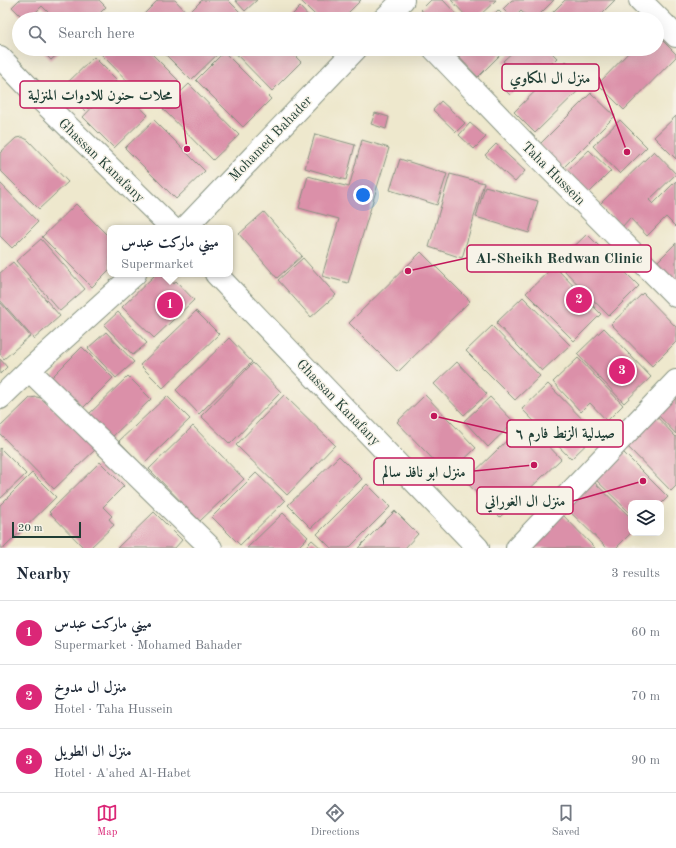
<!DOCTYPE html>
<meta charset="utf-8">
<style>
:root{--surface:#fff;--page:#f6f6f7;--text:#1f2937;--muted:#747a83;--line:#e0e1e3;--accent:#db2777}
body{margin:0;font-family:"Old Standard TT",Amiri,serif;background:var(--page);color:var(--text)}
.controls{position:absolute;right:12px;bottom:12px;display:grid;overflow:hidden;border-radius:8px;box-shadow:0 4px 16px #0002}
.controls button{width:36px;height:36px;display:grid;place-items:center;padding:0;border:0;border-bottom:1px solid var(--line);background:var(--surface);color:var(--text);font:20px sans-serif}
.scale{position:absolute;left:12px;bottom:10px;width:69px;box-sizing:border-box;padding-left:4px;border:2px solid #1f3d34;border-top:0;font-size:11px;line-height:14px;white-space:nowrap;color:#1f3d34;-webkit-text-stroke:3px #f7f3e8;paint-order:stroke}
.you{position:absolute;left:363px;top:195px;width:14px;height:14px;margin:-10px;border:3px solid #fff;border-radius:50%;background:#1a73e8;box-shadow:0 0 0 6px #1a73e833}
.badge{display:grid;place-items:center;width:26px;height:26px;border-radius:50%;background:var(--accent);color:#fff;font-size:13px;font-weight:700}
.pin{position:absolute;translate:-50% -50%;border:2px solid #fff;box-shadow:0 1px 4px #0006}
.popup{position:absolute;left:107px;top:225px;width:126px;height:52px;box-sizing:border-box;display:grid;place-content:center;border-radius:8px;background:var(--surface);filter:drop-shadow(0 1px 3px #0005);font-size:13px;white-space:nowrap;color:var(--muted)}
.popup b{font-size:15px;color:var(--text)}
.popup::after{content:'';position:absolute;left:50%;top:100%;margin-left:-8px;border:8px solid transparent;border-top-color:var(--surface)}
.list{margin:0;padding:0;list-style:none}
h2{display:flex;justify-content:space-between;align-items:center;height:52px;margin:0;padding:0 16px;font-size:17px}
h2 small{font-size:13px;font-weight:400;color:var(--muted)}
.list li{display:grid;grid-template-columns:26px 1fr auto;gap:12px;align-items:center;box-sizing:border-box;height:64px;padding:0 16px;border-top:1px solid var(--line)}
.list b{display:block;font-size:15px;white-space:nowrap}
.list p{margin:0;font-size:13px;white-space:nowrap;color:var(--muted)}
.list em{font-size:13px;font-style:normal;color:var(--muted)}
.icon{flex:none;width:22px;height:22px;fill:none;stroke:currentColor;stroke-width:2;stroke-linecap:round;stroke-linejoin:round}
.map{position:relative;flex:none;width:676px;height:548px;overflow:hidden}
.search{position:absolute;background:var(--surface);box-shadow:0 4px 16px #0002;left:12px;right:12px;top:12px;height:44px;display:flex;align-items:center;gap:10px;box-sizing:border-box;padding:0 14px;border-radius:22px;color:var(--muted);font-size:15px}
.sheet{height:244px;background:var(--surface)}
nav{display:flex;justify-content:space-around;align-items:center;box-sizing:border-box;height:56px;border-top:1px solid var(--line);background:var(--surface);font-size:11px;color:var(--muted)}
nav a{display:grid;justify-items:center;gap:2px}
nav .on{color:var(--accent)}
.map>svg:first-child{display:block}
</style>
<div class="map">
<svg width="676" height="548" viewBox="0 0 676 548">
<rect width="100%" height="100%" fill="#f7f3e8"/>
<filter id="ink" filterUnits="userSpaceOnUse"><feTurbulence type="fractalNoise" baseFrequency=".025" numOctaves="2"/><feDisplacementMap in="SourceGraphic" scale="8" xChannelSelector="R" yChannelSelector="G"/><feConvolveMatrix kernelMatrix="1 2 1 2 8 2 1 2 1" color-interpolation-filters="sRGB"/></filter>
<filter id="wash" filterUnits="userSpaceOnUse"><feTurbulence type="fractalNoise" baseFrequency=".012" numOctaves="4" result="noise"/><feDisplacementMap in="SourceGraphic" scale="16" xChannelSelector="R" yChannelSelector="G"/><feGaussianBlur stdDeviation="0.9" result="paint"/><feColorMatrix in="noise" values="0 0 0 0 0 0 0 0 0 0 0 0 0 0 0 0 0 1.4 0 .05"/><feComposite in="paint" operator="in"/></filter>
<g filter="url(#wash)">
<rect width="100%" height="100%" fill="#eee8cd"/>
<g id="blocks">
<path fill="#db90a9" d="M19 0H99L106 7 94 19H55L42 6 29 19H24L12 7Z
M158 0H175L193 19H139Z
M202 0H228L247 19H195L189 13Z
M235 0H257L245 11Z
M300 0H361L342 19H319Z
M431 0H443L461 19H421L426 14 421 10Z
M451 0H496L476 19H469Z
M512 0H554L535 19H530L521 11 513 19 503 9Z
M565 0H615L596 19H546Z
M300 7 311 19H288Z
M498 10 507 19H489Z
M657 35 676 54V57L624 110 598 84 632 49H657Z
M40 49H63L51 60Z
M106 49H147L178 80 152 106 101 54Z
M160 49H223L191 80Z
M231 49H288L301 62 272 91Z
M458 49H506L478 77 455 53Z
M516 49H548L557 58 528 87 523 82 510 95 501 86 514 72 503 61Z
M224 52 271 99 243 127 196 80Z
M94 57 117 80 85 111 62 88Z
M566 61 587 82 535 133 514 112Z
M115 83 148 115 114 148 83 117Z
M189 84 239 135 213 160 163 109Z
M591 93 615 116 563 168 539 145Z
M441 101 465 123 456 132 433 110Z
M375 113 389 117 386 129 371 124Z
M676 116V159L654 137Z
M154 120 205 171 176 199 125 148Z
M620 120 647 147 620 174 593 146Z
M470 123 486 137 474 149 459 135Z
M315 134 355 145 346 180 305 168Z
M22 137 28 140 68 182 39 209 0 170V153L16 138Z
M362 140 389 148 348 283 322 276 339 219 299 208 308 176 349 187Z
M496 144 525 171 515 182 485 155Z
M589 150 611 171 589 193 567 171Z
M654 151 676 174 649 200 653 204 676 181V227L666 217 647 236 630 218 622 227 600 204Z
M400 159 447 174 437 205 390 190Z
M450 174 484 183 462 258 429 247Z
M0 183 38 222 12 248 0 236Z
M485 186 538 201 529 233 476 217Z
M76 204 110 238V269L92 287 42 237Z
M264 212 302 256 277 278 239 234Z
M587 234 639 286 609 316 557 263Z
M41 239 85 289 60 311 16 261Z
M676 243V287L654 265Z
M421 252 470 301 398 372 349 323Z
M303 258 336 295 311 317 278 280Z
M13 262 60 316 34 339 0 300V273Z
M554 266 601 314 574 341 526 293Z
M156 274H164L174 284 176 281 194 300 154 338 122 307Z
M643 293 676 327V342L652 366 611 324Z
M523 297 570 345 542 371 496 323Z
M0 302 30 336 4 359 0 354Z
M196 311 219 334 163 388 140 365Z
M118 312 147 343 133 355 104 325Z
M492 326 540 376 515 400 466 351Z
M604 328 651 377 624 403 577 354Z
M106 332 134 362 116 378 88 348Z
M229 338 252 362 199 414 176 390Z
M82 347 113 378 83 408 52 377Z
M578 358 623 405 607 421 590 403 581 412 553 382Z
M0 359 7 367 0 374Z
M457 362 487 394 464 415 434 384Z
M253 363 281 392 230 444 201 416Z
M128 376 151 399 108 441 85 418Z
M548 384 597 434 571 459 522 409Z
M284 395 335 445 287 495 236 445Z
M425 395 476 448 448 475 397 422Z
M167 396 190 419 142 465 119 441Z
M37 397 44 399 96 449 54 489 0 434V427L26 402 30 398Z
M490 397 514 422 488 447 464 421Z
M676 397V434L658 415Z
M655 415 676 437V486L671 491 625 444Z
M526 422 561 459 500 517 465 481Z
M193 426 244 479 200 521 149 469Z
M0 448 26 474 0 499Z
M620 449 668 497 661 504V503H631V514L592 476Z
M339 456 362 479 311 528 288 505Z
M100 462 124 486 103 507 112 516 109 519 114 525 90 548H84L49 512Z
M32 473 56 497 4 548H0V505Z
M256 473 285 501 240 545 212 517Z
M590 478 631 518V533L616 548H607L563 505Z
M367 484 390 507 349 548H331L317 534Z
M395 511 418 534 405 548H358Z
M559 511 595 548H528Z
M154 512 182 540 175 548H117Z
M283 513 308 537 297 548H247Z
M312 540 321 548H304Z"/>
</g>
</g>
<g filter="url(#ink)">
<use href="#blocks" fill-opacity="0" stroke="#869280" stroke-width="1"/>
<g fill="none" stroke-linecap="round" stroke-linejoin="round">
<g stroke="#869280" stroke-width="24">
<path id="minor" d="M640 0 676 36
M384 19 403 0
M434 49 537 156 676 296
M0 57 39 98 172 228
M185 228 356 49
M216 274 478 548
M29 370 211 548
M0 398 29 370 135 274
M517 548 676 381"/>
</g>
<use href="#minor" stroke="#fff" stroke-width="22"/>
</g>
</g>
<g text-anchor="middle" stroke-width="3" stroke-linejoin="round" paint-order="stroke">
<g font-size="14" fill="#1f3d34" stroke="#f7f3e8">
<text transform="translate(270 138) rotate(-46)" y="5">Mohamed Bahader</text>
<text transform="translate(102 160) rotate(44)" y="5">Ghassan Kanafany</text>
<text transform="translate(554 173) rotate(45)" y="5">Taha Hussein</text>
<text transform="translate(339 402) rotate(46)" y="5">Ghassan Kanafany</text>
</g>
</g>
<path fill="none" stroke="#c2185b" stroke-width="1.5" d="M627 152L599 77M187 149L180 95M408 271L467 258M434 416L507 433M534 465L474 471M643 481L573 501"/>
<g fill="#c2185b" stroke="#f7f3e8" stroke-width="1.5">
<circle cx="627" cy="152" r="4"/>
<circle cx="187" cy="149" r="4"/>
<circle cx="408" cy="271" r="4"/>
<circle cx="434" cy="416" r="4"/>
<circle cx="534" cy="465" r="4"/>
<circle cx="643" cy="481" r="4"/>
</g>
<g fill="#f7f3e8" stroke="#c2185b" stroke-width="1.5">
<rect x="502" y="64" width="97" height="27" rx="4"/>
<rect x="20" y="81" width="160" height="27" rx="4"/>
<rect x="467" y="245" width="184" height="27" rx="4"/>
<rect x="507" y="420" width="116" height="27" rx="4"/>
<rect x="374" y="458" width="100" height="27" rx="4"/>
<rect x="477" y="487" width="96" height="27" rx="4"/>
</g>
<g font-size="15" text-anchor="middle" font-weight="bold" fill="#1f3d34">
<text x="550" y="83">منزل ال المكاوي</text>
<text x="100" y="100">محلات حنون للادوات المنزلية</text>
<text x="559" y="263">Al-Sheikh Redwan Clinic</text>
<text x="565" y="438">صيدلية الزنط فارم ٦</text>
<text x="424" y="477">منزل ابو نافذ سالم</text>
<text x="525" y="506">منزل ال الغوراني</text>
</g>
</svg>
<div class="controls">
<button><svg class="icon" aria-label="layers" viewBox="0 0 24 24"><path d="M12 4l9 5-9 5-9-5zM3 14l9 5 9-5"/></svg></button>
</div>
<div class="scale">20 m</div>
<div class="you"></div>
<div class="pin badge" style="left:170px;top:305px">1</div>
<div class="popup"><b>ميني ماركت عبدس</b>Supermarket</div>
<div class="pin badge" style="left:579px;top:300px">2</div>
<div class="pin badge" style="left:622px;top:371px">3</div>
<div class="search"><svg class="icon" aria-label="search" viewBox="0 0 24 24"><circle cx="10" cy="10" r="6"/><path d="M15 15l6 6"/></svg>Search here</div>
</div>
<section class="sheet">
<h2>Nearby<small>3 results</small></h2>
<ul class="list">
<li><span class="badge">1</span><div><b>ميني ماركت عبدس</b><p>Supermarket · Mohamed Bahader</p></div><em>60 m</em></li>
<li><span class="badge">2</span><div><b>منزل ال مدوخ</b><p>Hotel · Taha Hussein</p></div><em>70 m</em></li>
<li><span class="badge">3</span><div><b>منزل ال الطويل</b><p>Hotel · A'ahed Al-Habet</p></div><em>90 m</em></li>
</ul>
</section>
<nav>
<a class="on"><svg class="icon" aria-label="map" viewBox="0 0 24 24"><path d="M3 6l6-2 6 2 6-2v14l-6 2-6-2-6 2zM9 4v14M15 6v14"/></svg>Map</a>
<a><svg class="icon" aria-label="directions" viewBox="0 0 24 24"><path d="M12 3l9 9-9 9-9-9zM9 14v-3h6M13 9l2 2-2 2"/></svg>Directions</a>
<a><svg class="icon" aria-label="saved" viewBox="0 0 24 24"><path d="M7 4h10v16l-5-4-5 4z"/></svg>Saved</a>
</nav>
